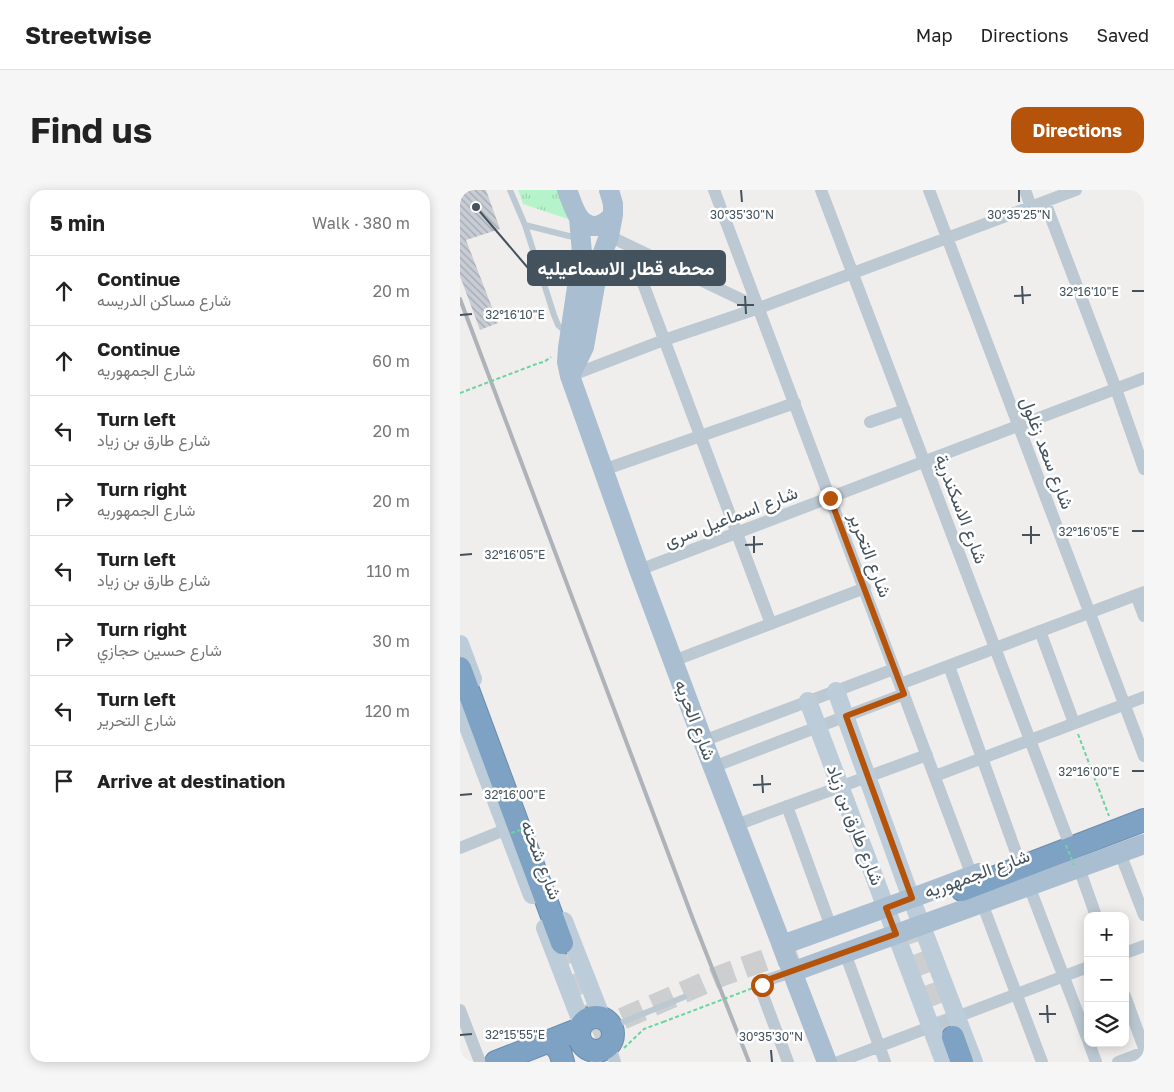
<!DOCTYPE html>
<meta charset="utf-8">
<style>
:root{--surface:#fff;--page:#f6f6f6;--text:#222;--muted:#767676;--line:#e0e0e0;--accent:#b45309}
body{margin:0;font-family:"Golos Text",Vazirmatn,sans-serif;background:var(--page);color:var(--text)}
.controls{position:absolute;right:15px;bottom:15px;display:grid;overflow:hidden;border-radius:10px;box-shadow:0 2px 12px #0003}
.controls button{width:45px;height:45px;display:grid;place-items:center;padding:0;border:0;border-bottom:1px solid var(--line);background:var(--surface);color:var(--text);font:25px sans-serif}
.stop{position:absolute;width:15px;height:15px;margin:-11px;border:4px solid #b45309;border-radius:50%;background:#fff}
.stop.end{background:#b45309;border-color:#fff;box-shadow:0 1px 5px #0008}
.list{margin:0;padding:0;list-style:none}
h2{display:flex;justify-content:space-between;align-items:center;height:65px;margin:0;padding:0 20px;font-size:21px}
h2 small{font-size:16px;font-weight:400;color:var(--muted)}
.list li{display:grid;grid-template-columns:32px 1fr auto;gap:15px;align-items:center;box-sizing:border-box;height:70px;padding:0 20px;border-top:1px solid var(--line)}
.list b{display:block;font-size:19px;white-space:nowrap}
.list p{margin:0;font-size:16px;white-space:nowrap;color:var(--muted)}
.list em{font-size:16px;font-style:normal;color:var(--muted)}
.icon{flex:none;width:28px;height:28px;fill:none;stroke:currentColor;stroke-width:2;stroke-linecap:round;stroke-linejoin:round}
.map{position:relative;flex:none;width:684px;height:872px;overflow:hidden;border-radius:15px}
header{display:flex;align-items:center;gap:30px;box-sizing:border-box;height:70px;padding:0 25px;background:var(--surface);border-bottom:1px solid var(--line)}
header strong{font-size:24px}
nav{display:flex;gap:28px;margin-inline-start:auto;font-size:18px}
.intro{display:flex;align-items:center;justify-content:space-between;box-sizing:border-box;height:120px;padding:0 30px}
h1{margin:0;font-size:35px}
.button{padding:12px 22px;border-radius:15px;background:var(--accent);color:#fff;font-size:18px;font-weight:700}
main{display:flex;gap:30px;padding:0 30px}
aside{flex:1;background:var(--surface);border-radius:15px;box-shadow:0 2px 12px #0003}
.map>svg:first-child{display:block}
</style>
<header>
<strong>Streetwise</strong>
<nav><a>Map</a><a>Directions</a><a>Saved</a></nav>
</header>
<div class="intro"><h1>Find us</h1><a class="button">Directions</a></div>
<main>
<aside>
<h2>5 min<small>Walk · 380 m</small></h2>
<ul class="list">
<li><svg class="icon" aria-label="ahead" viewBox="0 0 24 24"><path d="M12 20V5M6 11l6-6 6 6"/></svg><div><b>Continue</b><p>شارع مساكن الدريسه</p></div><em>20 m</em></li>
<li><svg class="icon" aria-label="ahead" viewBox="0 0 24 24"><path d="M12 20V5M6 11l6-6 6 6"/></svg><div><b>Continue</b><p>شارع الجمهوريه</p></div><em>60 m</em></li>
<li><svg class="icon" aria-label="left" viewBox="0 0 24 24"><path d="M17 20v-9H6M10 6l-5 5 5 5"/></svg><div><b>Turn left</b><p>شارع طارق بن زياد</p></div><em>20 m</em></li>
<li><svg class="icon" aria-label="right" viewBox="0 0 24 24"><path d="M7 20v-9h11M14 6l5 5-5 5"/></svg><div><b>Turn right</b><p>شارع الجمهوريه</p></div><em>20 m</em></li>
<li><svg class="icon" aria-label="left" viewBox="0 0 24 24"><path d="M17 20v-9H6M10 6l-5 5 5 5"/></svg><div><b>Turn left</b><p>شارع طارق بن زياد</p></div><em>110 m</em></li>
<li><svg class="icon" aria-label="right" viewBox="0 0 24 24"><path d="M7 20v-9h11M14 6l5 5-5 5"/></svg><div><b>Turn right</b><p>شارع حسين حجازي</p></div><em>30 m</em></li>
<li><svg class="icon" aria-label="left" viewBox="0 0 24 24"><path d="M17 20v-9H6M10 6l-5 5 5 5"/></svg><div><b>Turn left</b><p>شارع التحرير</p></div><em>120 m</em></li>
<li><svg class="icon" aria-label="arrive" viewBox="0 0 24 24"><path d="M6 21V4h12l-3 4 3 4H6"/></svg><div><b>Arrive at destination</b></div></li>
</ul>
</aside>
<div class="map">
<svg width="684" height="872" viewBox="0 0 684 872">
<defs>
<pattern id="grass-tufts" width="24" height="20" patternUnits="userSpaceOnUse" patternTransform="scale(1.25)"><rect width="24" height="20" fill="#b5f4cb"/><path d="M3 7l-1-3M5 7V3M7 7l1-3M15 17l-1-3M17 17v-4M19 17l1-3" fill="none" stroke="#9dd3b1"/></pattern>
<pattern id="building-back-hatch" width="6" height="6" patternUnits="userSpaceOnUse" patternTransform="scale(1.25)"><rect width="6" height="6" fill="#c8ccd4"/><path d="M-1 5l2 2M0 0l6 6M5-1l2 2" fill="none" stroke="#a4a8af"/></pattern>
</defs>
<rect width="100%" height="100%" fill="#f0eded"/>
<path fill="url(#grass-tufts)" d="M58 0H98L108 29 63 14Z"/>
<path fill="url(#building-back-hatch)" d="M0 0H26L40 39 6 50 38 133 20 140 0 86Z"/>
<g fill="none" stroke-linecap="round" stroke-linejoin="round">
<path stroke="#cdced0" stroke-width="22" stroke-dasharray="22 11" stroke-linecap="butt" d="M446 733 457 749 493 847
M102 753 127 818 136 830 144 837
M102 855 263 785 344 756"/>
<g stroke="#6a8daf" stroke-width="24">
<path id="highway" d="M0 478 102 753
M502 700 684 630
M119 844a17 17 0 1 1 34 0a17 17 0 1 1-34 0Z
M493 847 502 872
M91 851 100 862 103 872
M36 872 120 839"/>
</g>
<path stroke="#69d69c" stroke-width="2" stroke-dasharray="4 2.5" stroke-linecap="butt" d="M79 173 84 172 91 167
M618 544 649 626
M164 858 184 839 203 832"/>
<path stroke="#bcc9d2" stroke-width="6" d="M50 0 65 35 94 125 98 135 106 142
M65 35 117 48
M151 837 224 807"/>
<path stroke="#bcc9d2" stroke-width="12" d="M254 0 512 686
M361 0 608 650
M469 0 684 566
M565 0 571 17
M585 12 656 199 684 279
M149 46 299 118
M169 56 311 434
M110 186 204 150 299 118 616 0
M410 232 445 220
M143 280 335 213
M179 380 684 188
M676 405 684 426
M580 441 614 533
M213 471 405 398
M489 476 558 668
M440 494 684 402
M243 551 434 479
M253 577 444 504
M475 586 684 507
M327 616 371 737
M276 635 467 565
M0 658 47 639
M660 663 684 725
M619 678 636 726
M569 696 628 850
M522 713 582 872
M385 763 425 872
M665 763 684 756
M665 806 684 858
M0 820 20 872
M629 853 636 872
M149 854 155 872
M134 860 136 872
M328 872 301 800V797L304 791 332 782
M378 872 628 777
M658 872 684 862"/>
<path stroke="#bdccd9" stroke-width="18" d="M0 454 13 489
M376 501 451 708 514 872
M348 511 484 872
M0 516 72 705
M104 731 142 828
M85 738 122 834"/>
<path stroke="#a9bed0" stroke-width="20" d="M107 0C113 14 117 37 136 36 143 35 148 31 153 25V14L149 0
M119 28 122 63 108 158 107 172 110 186 179 380 243 551 367 872
M110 186 124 157 139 73 149 46 153 25
M322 755C387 732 453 708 519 683
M332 782 684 654"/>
<use href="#highway" stroke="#7ea2c3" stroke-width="22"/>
<path stroke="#aeb3b9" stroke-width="4" d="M0 109 234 732 289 872"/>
<path stroke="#69d69c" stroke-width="2" stroke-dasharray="4 2.5" stroke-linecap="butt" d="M0 203 79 173
M51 643 67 638
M606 655 614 675
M203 832 293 798"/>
</g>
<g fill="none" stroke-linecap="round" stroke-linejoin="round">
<path stroke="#b45309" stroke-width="6" d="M302 795 304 791 436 744 426 718 452 708 386 526 444 504 370 308"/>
</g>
<path fill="none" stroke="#43525d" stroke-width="2" d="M281 0 282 12M559 0V12M562 96 563 114M672 101H684M285 106 286 124M554 106 571 105M277 115H294M0 125 12 124M571 336V354M672 341H684M562 345H580M294 346V363M285 355 303 354M0 365 12 364M672 581H684M302 585 303 603M293 595 311 594M0 605 12 604M587 815 588 833M579 824H596M0 845 12 844M311 860 312 872"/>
<g text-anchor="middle" stroke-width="5" stroke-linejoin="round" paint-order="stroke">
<g font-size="18" fill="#43525d" stroke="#fff">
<text transform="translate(587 263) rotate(69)" y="6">شارع سعد زغلول</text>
<text transform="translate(501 319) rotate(69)" y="6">شارع الاسكندرية</text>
<text transform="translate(271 327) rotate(-21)" y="6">شارع اسماعيل سرى</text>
<text transform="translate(410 365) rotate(69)" y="6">شارع التحرير</text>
<text transform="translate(235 530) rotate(69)" y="6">شارع الحريه</text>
<text transform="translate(395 635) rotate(69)" y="6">شارع طارق بن زياد</text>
<text transform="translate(81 670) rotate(69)" y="6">شارع شحته</text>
<text transform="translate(517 684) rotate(-20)" y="6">شارع الجمهوريه</text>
</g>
</g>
<g font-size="12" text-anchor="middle" fill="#43525d" stroke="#fff" stroke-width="5" stroke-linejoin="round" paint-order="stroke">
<text x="282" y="29">30°35'30"N</text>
<text x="559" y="29">30°35'25"N</text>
<text x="629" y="106">32°16'10"E</text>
<text x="55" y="129">32°16'10"E</text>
<text x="629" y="346">32°16'05"E</text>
<text x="55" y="369">32°16'05"E</text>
<text x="629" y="586">32°16'00"E</text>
<text x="55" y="609">32°16'00"E</text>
<text x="55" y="849">32°15'55"E</text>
<text x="311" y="851">30°35'30"N</text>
</g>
<path fill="none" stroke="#43525d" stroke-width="2" d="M16 17L68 78"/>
<circle fill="#43525d" stroke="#fff" stroke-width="2" cx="16" cy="17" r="5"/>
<rect fill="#43525d" stroke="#43525d" stroke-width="2" x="68" y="61" width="197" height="34" rx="5"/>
<g font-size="19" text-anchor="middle" font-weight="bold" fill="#fff">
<text x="166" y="85">محطه قطار الاسماعيليه</text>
</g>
</svg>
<div class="controls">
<button>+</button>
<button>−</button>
<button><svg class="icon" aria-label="layers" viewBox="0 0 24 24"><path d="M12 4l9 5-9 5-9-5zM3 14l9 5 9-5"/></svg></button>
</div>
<div class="stop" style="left:302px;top:795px"></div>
<div class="stop end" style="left:370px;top:308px"></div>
</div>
</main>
